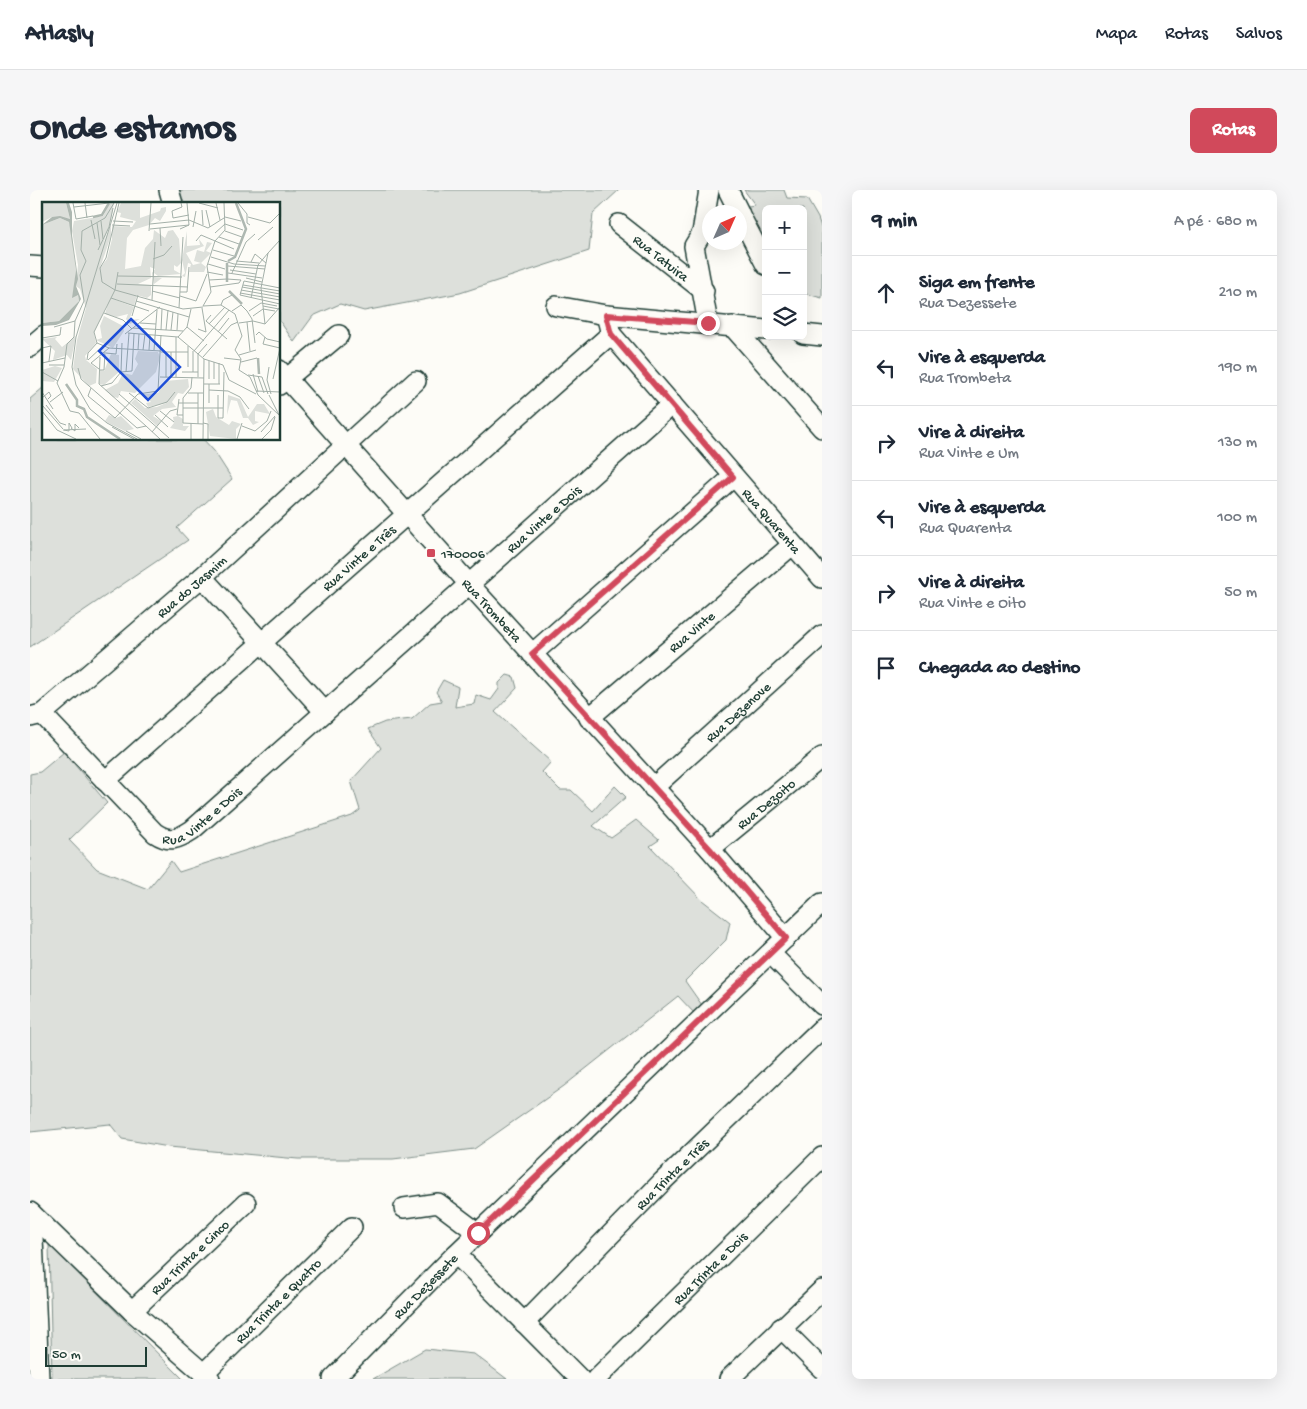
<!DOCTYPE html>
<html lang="pt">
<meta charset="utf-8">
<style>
:root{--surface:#fff;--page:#f6f6f7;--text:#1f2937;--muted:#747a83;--line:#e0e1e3;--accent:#d1495b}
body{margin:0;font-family:"Gochi Hand",sans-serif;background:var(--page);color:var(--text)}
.controls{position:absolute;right:15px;top:15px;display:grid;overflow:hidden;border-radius:8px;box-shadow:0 5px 20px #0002}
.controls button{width:45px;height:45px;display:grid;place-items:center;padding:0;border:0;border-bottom:1px solid var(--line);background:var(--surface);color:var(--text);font:25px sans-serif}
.compass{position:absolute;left:672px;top:15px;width:45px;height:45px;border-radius:50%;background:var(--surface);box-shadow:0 5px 20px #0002;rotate:45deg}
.scale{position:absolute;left:15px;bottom:12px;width:102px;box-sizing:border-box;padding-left:5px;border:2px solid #1f3d34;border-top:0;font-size:14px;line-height:18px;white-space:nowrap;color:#1f3d34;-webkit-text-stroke:4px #fdfcf7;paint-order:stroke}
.stop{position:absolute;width:15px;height:15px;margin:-11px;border:4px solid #d1495b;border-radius:50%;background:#fff}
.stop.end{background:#d1495b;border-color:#fff;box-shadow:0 1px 5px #0008}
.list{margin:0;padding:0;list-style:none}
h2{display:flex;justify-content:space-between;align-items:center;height:65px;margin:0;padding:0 20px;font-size:21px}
h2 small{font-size:16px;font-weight:400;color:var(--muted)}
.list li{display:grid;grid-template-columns:32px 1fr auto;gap:15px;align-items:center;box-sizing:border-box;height:75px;padding:0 20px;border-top:1px solid var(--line)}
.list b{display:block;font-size:19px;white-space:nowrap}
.list p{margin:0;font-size:16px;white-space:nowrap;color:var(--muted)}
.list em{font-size:16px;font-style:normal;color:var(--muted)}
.icon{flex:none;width:28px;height:28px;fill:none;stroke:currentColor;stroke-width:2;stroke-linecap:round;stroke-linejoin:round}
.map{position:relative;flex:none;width:792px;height:1189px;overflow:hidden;border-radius:8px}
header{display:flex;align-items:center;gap:30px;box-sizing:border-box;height:70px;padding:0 25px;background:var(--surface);border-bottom:1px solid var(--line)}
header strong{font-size:24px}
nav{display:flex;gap:28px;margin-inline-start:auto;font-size:18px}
.intro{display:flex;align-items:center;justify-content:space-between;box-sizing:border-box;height:120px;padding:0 30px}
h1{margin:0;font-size:35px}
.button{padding:12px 22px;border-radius:8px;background:var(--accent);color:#fff;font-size:18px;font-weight:700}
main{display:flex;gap:30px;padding:0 30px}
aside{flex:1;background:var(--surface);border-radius:8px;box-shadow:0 5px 20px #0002}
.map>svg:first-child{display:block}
</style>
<header>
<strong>Atlasly</strong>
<nav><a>Mapa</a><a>Rotas</a><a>Salvos</a></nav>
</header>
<div class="intro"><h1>Onde estamos</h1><a class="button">Rotas</a></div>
<main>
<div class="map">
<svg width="792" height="1189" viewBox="0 0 792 1189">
<rect width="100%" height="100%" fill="#fdfcf7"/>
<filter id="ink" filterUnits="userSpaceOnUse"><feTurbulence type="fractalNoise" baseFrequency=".02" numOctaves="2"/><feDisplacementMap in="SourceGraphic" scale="10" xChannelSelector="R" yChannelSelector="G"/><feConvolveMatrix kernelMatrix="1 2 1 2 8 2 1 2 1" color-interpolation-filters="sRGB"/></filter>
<g filter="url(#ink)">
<path fill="#dde0db" stroke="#7e8e88" d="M146 0H589L563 24 559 61 430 103 334 121 310 114 283 126 264 152 249 130V14H151Z
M714 0H754L757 8 777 9 788 28 792 40V108L773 103V19H736V51L733 48 710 45 709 22 704 18 725 15Z
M14 197V249H173L184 261 202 289 147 338 158 350 0 457V209Z
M477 485 484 487 487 498 465 522 521 572 512 582 530 600H541L563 621 585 596 596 607 563 636 581 648 606 630 629 650 620 656 672 710 700 732 696 750 655 791 674 818 665 824 648 806 534 896 444 959 363 969H268L139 957 92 949 80 934 0 942V584L10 582 34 562 77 613 39 650 67 679 118 699 141 671 149 682 322 626 330 620 321 591 351 558 338 539 355 532 382 529 400 513 412 511 406 502 413 490 428 497 425 517 444 514 446 505 461 510 469 499V493Z
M19 1054 153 1189H22Z
M395 1159 444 1164 477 1189H343Z"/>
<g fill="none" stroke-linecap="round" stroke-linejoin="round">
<g stroke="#1f3d34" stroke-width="22">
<g id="minor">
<path d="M139 0 143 14"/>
<path d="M698 0 709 22"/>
<path d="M709 23 736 75"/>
<path id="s1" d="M589 34 674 101"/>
<path d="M0 76 14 77"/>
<path d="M526 116 576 125 736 140"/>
<path id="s2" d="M576 125 581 144 792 388"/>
<path d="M678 133 664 56 672 43 679 0"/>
<path d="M702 136 792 238"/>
<path d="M773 144 792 146"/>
<path d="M0 157 14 145"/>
<path id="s3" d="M249 180 439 394 680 659 756 748"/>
<path d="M249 195 309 145"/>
<path d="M172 387 295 522"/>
<path d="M502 464 703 287"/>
<path id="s4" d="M12 524 125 643C140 653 148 649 162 640L642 214"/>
<path id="s5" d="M0 527 12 524 172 387 386 191"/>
<path id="s6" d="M559 528 761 356"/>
<path id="s7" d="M75 591 581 144"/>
<path id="s8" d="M623 598 792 445"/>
<path id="s9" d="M680 659 792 567"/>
<path d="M741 764 792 815"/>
<path d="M374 1018 408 1013 448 1043"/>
<path d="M0 1022 102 1121 180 1189"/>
<path d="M2 1024 9 1189"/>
<path d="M426 1064 550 1189"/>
<path id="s10" d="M102 1121 216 1013"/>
<path id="s11" d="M494 1133 633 991 792 838"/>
<path d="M751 1138 792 1179"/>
<path id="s12" d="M173 1184 322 1037"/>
<path id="s13" d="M303 1189 426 1064 792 713"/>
<path id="s14" d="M566 1189 792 967"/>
<path d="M699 1189 792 1100"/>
</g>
</g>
<use href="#minor" stroke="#fdfcf7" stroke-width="19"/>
</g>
</g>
<g fill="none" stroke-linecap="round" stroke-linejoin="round" filter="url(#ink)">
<path stroke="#d1495b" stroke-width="6" d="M448 1043 756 748 680 659 502 464 703 287 581 144 576 125 678 133"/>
</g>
<rect fill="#d1495b" stroke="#fdfcf7" stroke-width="2" x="396" y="358" width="10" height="10" rx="2.5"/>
<g text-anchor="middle" stroke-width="4" stroke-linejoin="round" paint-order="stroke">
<g font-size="14" fill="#1f3d34" stroke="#fdfcf7">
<text dy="5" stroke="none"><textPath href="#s1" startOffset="54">Rua Tatuira</textPath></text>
<text dy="5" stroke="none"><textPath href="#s4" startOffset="674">Rua Vinte e Dois</textPath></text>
<text dy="5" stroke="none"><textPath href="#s2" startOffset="266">Rua Quarenta</textPath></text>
<text dy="5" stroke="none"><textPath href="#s7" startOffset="338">Rua Vinte e Três</textPath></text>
<text dy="5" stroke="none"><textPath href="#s5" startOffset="209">Rua do Jasmim</textPath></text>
<text dy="5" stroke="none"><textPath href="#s3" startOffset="321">Rua Trombeta</textPath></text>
<text dy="5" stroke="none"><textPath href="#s6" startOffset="134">Rua Vinte</textPath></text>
<text dy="5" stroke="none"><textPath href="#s8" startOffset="114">Rua Dezenove</textPath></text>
<text dy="5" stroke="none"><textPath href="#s9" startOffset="72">Rua Dezoito</textPath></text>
<text dy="5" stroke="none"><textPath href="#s4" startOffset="220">Rua Vinte e Dois</textPath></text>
<text dy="5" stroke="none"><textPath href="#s11" startOffset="210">Rua Trinta e Três</textPath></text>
<text dy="5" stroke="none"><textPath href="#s10" startOffset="79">Rua Trinta e Cinco</textPath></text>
<text dy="5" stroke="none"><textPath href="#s14" startOffset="159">Rua Trinta e Dois</textPath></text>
<text dy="5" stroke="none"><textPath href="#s13" startOffset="131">Rua Dezessete</textPath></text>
<text dy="5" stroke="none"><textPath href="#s12" startOffset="105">Rua Trinta e Quatro</textPath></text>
</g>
<g font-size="14" fill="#1f3d34" stroke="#fdfcf7" text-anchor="start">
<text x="411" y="368">170006</text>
</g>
</g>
<g transform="translate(12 12)">
<rect width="238" height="238" fill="#fdfcf7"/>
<path d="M0 1H24L28 17 10 15 0 20ZM68 1H72L69 18 60 46 69 22V34L58 66 65 57 70 37V24L90 25 94 19 78 15 79 11 75 10 79 1H98V16L118 9 119 6 124 5V9L118 19 113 16 107 23 91 28 85 36 83 67 99 64 103 46 111 37 112 28 123 36 126 29 131 28 137 37 139 61 135 65 132 63V68L139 72 116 74 112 71V75L120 76 112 82 110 71 113 67 108 65 109 76 96 82 109 83V93L105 96 95 93 92 104 69 96 92 105 87 118 98 117 88 122 84 117 86 112 74 115 63 112 66 101 52 131 54 141 43 154 44 158 55 167 54 181 47 184 31 167 35 138 44 106 38 87 34 84 36 63 30 29 32 19 61 14ZM18 16 27 20 29 26 34 68 31 94 36 93 37 99 17 119 0 121V23ZM145 29V44L158 43 157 37 162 44 144 51 151 63 159 61 152 59 155 48 162 50 165 40 170 41 164 49 169 51 159 61 164 65 162 70H147L149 62 146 61 143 75 140 74 143 71 140 58ZM62 114 81 124 82 129 71 146 54 138 60 136 58 124ZM34 134 29 158 25 153 11 158 13 149 0 137 15 135 13 137 20 145ZM96 149 116 150 118 155 114 170 93 191 79 189 76 196 71 195 63 188 76 181 81 171 90 173 96 162 93 157ZM69 152 77 153V170L62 183 57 182 58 168 62 169ZM13 164 20 166 12 180 0 179V168ZM146 177 147 185 141 192 136 191 130 200 134 205 120 207 111 214 119 219 115 224 89 201 93 197 103 206 115 205 124 201 106 205 104 201 109 200 101 192 116 191 123 179ZM186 193 198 197 206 215 215 202H222L228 212 213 209V219L217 220 211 223 206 216H201L195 199 189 198 185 213ZM171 207 174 215 187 223 190 219 199 222 194 227V237L168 234 164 210ZM67 213 74 216 79 214 92 227 83 229 66 221 63 219ZM136 214 141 217V224H147L143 229 128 226 132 221 131 215Z" fill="#dde0db"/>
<path d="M24 1H27L30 10V33L36 77 34 84 39 97 27 118 14 123 0 124V121L17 119 37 99 36 93 30 96 34 68 27 20 18 16 0 23 10 15 18 14 28 17Z" fill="#aeb8b1"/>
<path fill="none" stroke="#aeb8b1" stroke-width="2.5" d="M51 15 60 13 67 1M186 59 193 55 204 27 194 1M185 80V61M187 89 200 102M216 156 217 172M24 182 35 198V204L42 207 45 215 78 237"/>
<path fill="none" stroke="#a4b0a9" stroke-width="1" d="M31 1 34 17 51 14M43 1 45 16M75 1 34 135 30 165 34 183 48 207 65 221 95 237M77 1 64 56 58 66 60 80 73 88 141 107 161 105M139 1 140 5 130 9 131 16 147 13M157 1 176 6M174 1 178 18M182 1 183 28 173 39 165 64 169 90 161 104 179 103 193 112 200 134 193 148 199 157 197 168 208 175 216 193 238 214M196 1 205 12V21L208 23M32 5 67 1M160 8 161 23M164 8 168 25M183 15 199 19M206 15 228 21 238 11M49 18 53 37M59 19 61 37M71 19 91 20M55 21 58 43M108 22 147 18 166 26 182 16M70 23 88 24M151 25 154 9M118 26 119 44M108 27 147 23M138 27 147 23 145 1M107 29 109 1M183 29 200 35M173 31 183 22 201 28M177 35 197 42M216 38 231 25M154 39 159 33 192 47M56 48 67 25 71 6M171 48 192 54M169 55 192 62 223 64M111 57 122 53 130 44M194 59 217 61M209 60 213 52 224 61M166 62 183 67M186 64 223 67M188 68 214 72M165 70 181 73M186 71 220 76M190 71 204 40 213 32M76 74 140 75M204 76 220 80M167 78 185 77M75 82 146 85M201 83 238 89M168 85 197 81 199 78 185 77M200 85 238 92M238 86 202 79 198 93 238 102M199 88 238 95M110 89 138 96M138 90H145L147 65M198 91 238 98M138 94 154 99 165 72M69 96 107 109M209 96 216 63 226 51M110 98 113 40M94 99 147 115M179 103 181 98 190 93M221 104 237 107M137 106 141 35M190 109 199 103 205 109 210 117 213 141M207 109 219 101 235 104M62 111 81 118 90 127M169 113 164 119 185 137M90 114 96 93M211 114 221 107 233 109M205 120 208 149M98 121 114 122M197 121 211 119 223 122 238 105M167 122 183 105M223 122 219 86 226 51 238 38M12 125 33 119M145 125 162 139M91 126 141 129M156 127 164 130 160 106M119 128 120 107M124 128 126 108M129 128 131 110M135 128 136 112M176 130 187 116M86 131 136 135M83 132 118 105M214 133 217 130 225 137 238 140M136 135 162 157 181 163 187 178 214 192M136 135 145 125 149 107M223 135 221 142 238 146M0 136 18 133 19 125M55 141 52 130 73 88 76 70M55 141 67 146 119 149M0 146 9 144 7 159M96 148 97 132M101 148 103 132M107 148 108 133M112 148 115 108M152 149 187 108M119 150H146M64 151 74 152 75 142M197 153 214 148M161 155 189 123 196 120M182 156 199 158M45 158 46 151 55 141M46 158 62 143M199 160 215 156M0 161 23 156M7 163H22M146 165V144M227 165 225 178 229 192M36 166 39 177 95 226M57 167 49 161 67 146M57 168H62L63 150M0 170 16 179M79 170 90 169 92 132M84 170 87 131M140 170H156M151 170V149M211 172 216 190M206 173 220 175 226 192M216 174 222 191M118 175 162 176M124 175V150M129 175V150M134 175V135M156 175V152L165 142M167 177V159M172 177V160M231 177 238 146M15 181 22 165 25 142 32 135 33 119 42 99 38 73 44 59 39 48 40 29 63 16 72 1M15 181 28 209 37 211 58 237M57 182 104 224M57 182 58 155M162 182H178M177 182V161M59 184 70 181 79 170 80 141M49 186 46 194 73 216 96 192 116 189 119 133M167 188 186 189 198 195 207 207M214 189 238 190M0 190 11 207M87 191 106 206 125 200 133 190M146 191H161M77 192 127 236M176 193V216H181L182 170M227 193 237 213M0 196 7 190 9 194 6 197M141 196V221L161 222M141 196 149 186 150 175M137 197 135 213H141M8 200 21 190M136 201H156M167 201V182M0 203 21 227M4 203 18 221 24 223M141 206H181M0 209 15 228 34 237M118 209 132 220M113 213 126 225M161 221 166 222V237M156 222V191M200 224 213 229 225 219 229 209M70 225 92 237M29 226 33 229V222L37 226M95 226 104 224 118 237M21 228 44 227M22 228 27 229V221L30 226M84 229 99 237M110 230 128 209 135 207M219 230 233 214M149 237V221M161 237 162 157M195 237 200 221M220 237 229 228 233 215"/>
<path fill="#1d4ed8" fill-opacity="0.15" stroke="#1d4ed8" stroke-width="2.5" d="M89 117 138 165 106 198 57 149Z"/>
<rect width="238" height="238" fill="none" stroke="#1f3d34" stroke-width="2.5"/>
</g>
</svg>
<div class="controls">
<button>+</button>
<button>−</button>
<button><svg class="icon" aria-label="layers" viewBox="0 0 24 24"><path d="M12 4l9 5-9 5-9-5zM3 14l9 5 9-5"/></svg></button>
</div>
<svg class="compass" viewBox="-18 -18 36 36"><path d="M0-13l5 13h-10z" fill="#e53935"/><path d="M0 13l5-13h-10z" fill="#747a83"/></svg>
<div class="scale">50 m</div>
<div class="stop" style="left:448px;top:1043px"></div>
<div class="stop end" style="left:678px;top:133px"></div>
</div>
<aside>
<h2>9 min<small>A pé · 680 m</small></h2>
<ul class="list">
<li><svg class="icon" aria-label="ahead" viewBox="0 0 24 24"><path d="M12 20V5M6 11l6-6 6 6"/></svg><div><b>Siga em frente</b><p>Rua Dezessete</p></div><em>210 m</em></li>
<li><svg class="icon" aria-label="left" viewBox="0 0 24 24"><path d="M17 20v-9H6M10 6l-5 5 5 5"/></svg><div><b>Vire à esquerda</b><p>Rua Trombeta</p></div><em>190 m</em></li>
<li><svg class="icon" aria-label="right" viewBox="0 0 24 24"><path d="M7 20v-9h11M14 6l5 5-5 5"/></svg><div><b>Vire à direita</b><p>Rua Vinte e Um</p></div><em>130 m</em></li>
<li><svg class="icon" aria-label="left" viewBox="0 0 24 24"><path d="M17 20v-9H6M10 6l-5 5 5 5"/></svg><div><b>Vire à esquerda</b><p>Rua Quarenta</p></div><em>100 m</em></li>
<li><svg class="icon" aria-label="right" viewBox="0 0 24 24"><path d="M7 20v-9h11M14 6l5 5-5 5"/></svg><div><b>Vire à direita</b><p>Rua Vinte e Oito</p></div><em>50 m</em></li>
<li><svg class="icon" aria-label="arrive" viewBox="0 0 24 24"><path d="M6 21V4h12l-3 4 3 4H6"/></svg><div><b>Chegada ao destino</b></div></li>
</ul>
</aside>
</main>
